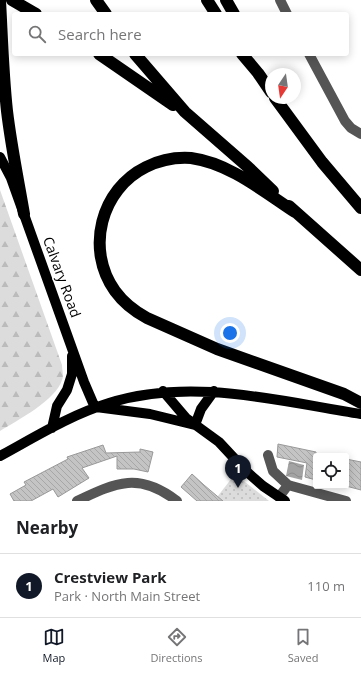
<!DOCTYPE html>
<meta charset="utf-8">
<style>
:root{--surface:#fff;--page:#f6f6f6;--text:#202124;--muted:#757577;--line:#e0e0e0;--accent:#111827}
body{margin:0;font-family:"Open Sans",sans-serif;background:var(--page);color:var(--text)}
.controls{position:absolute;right:12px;bottom:12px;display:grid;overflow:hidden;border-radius:4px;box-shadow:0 2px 10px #0003}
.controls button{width:36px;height:36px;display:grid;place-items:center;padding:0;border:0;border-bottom:1px solid var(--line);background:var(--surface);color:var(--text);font:20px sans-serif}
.compass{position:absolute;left:265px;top:68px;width:36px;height:36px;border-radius:50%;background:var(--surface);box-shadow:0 2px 10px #0003;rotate:193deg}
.you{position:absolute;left:230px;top:333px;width:14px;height:14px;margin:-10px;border:3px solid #fff;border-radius:50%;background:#1a73e8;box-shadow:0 0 0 6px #1a73e833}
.badge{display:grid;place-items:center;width:26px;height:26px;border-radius:50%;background:var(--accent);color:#fff;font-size:13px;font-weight:700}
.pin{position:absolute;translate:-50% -33px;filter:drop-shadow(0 1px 2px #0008)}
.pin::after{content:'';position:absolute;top:21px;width:14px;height:12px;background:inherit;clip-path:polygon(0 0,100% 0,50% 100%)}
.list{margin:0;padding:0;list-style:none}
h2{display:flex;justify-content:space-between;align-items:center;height:52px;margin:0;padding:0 16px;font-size:17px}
h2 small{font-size:13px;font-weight:400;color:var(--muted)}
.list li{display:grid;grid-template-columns:26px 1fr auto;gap:12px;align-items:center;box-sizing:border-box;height:64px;padding:0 16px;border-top:1px solid var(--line)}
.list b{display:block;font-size:15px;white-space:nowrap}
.list p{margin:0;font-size:13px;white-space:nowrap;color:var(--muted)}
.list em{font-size:13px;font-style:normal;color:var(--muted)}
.icon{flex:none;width:22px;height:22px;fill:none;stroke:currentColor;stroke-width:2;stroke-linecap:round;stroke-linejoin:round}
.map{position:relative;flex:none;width:361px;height:501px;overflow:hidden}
.search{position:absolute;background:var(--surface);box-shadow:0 2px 10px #0003;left:12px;right:12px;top:12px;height:44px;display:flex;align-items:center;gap:10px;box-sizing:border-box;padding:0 14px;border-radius:4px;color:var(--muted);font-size:15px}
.sheet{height:116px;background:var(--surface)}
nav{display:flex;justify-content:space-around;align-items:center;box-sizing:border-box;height:56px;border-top:1px solid var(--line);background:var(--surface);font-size:11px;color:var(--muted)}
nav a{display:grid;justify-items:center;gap:2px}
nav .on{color:var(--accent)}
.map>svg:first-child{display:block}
</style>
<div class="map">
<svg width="361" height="501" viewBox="0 0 361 501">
<defs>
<pattern id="forest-firs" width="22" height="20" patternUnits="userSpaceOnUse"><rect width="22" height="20" fill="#dcdcdc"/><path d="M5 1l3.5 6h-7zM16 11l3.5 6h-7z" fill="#bbb"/></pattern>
<pattern id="park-dots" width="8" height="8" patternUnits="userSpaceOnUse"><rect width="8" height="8" fill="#dcdcdc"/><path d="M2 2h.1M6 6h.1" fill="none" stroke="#bbb" stroke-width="1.8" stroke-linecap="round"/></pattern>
<pattern id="water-waves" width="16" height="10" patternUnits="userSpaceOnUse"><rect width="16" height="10" fill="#a3a3a3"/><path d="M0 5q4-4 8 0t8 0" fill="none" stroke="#8b8b8b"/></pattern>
<pattern id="building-back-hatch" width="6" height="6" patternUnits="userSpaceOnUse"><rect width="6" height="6" fill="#c4c4c4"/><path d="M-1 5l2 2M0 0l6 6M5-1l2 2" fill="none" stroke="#a7a7a7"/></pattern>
</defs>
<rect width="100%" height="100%" fill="#fff"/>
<path fill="url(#forest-firs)" d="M0 190 62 365C62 370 64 376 62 380 56 400 18 420 0 431Z"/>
<path fill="url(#park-dots)" d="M235 474 269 501H214Z"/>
<path fill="url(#water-waves)" d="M289 461 304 465 302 480 286 476Z"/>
<path fill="url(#building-back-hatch)" stroke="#999" d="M278 444 316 452V480L305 477 307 463 277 457Z
M103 445 106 453 140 452V449L153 452 148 472 134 469H117V456L82 468 89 478 58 497 53 489 31 501H14L10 494 26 485 24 482 68 459 67 457Z
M346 459 361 462V490L346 486Z
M192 474 204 485 223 501H197L181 487Z"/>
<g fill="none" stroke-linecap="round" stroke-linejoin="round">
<path stroke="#555" stroke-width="10" d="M280 0 287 14
M309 54 345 121 351 128 361 134
M268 455 273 471 288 485 279 497
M288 485 346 501
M77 501C117 482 139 472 177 501"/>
<path stroke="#000" stroke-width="10" d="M0 157 11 178 84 382 93 403 96 407 150 414 195 425
M163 391 186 418 219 442 246 471 263 486 285 501
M195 425 201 409 214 391
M52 428 57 406 67 390 72 374V356
M0 456C35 437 70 415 109 403 191 377 278 401 361 414"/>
<path stroke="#000" stroke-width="12" d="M0 0C2 37 3 74 7 111 11 145 18 179 24 214
M12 0 36 14
M96 0 106 14
M207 0 216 14
M226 0 234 14
M99 54 173 105
M135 54 185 112 248 167 273 191
M242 54 258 73 271 92
M275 98 322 162 361 208
M289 206 361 270
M295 212C263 191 229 163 191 158 176 157 160 160 146 167 101 189 85 249 115 291 123 302 134 311 147 318L217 349 344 394 361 403"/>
</g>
<g text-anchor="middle" stroke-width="3" stroke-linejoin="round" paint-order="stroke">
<g font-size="14" fill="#000" stroke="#fff">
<text transform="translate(62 277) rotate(70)" y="5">Calvary Road</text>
</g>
</g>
</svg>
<div class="controls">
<button><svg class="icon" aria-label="locate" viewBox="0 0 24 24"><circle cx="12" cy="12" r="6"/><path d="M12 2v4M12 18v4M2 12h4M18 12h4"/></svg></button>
</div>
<svg class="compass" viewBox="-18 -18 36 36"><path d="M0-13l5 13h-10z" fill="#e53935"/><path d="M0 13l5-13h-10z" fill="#757577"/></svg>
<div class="you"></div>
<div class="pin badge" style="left:238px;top:488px">1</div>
<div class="search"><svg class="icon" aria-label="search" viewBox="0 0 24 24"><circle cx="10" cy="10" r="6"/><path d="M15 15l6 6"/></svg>Search here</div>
</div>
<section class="sheet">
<h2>Nearby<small></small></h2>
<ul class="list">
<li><span class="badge">1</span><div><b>Crestview Park</b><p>Park · North Main Street</p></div><em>110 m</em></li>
</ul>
</section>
<nav>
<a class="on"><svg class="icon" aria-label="map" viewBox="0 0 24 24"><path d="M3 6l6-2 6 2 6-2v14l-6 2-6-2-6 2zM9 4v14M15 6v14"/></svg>Map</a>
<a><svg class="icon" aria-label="directions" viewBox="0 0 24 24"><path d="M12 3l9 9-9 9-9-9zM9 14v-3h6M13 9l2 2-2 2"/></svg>Directions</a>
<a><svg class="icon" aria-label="saved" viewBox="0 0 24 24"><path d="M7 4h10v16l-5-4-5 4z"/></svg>Saved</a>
</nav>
